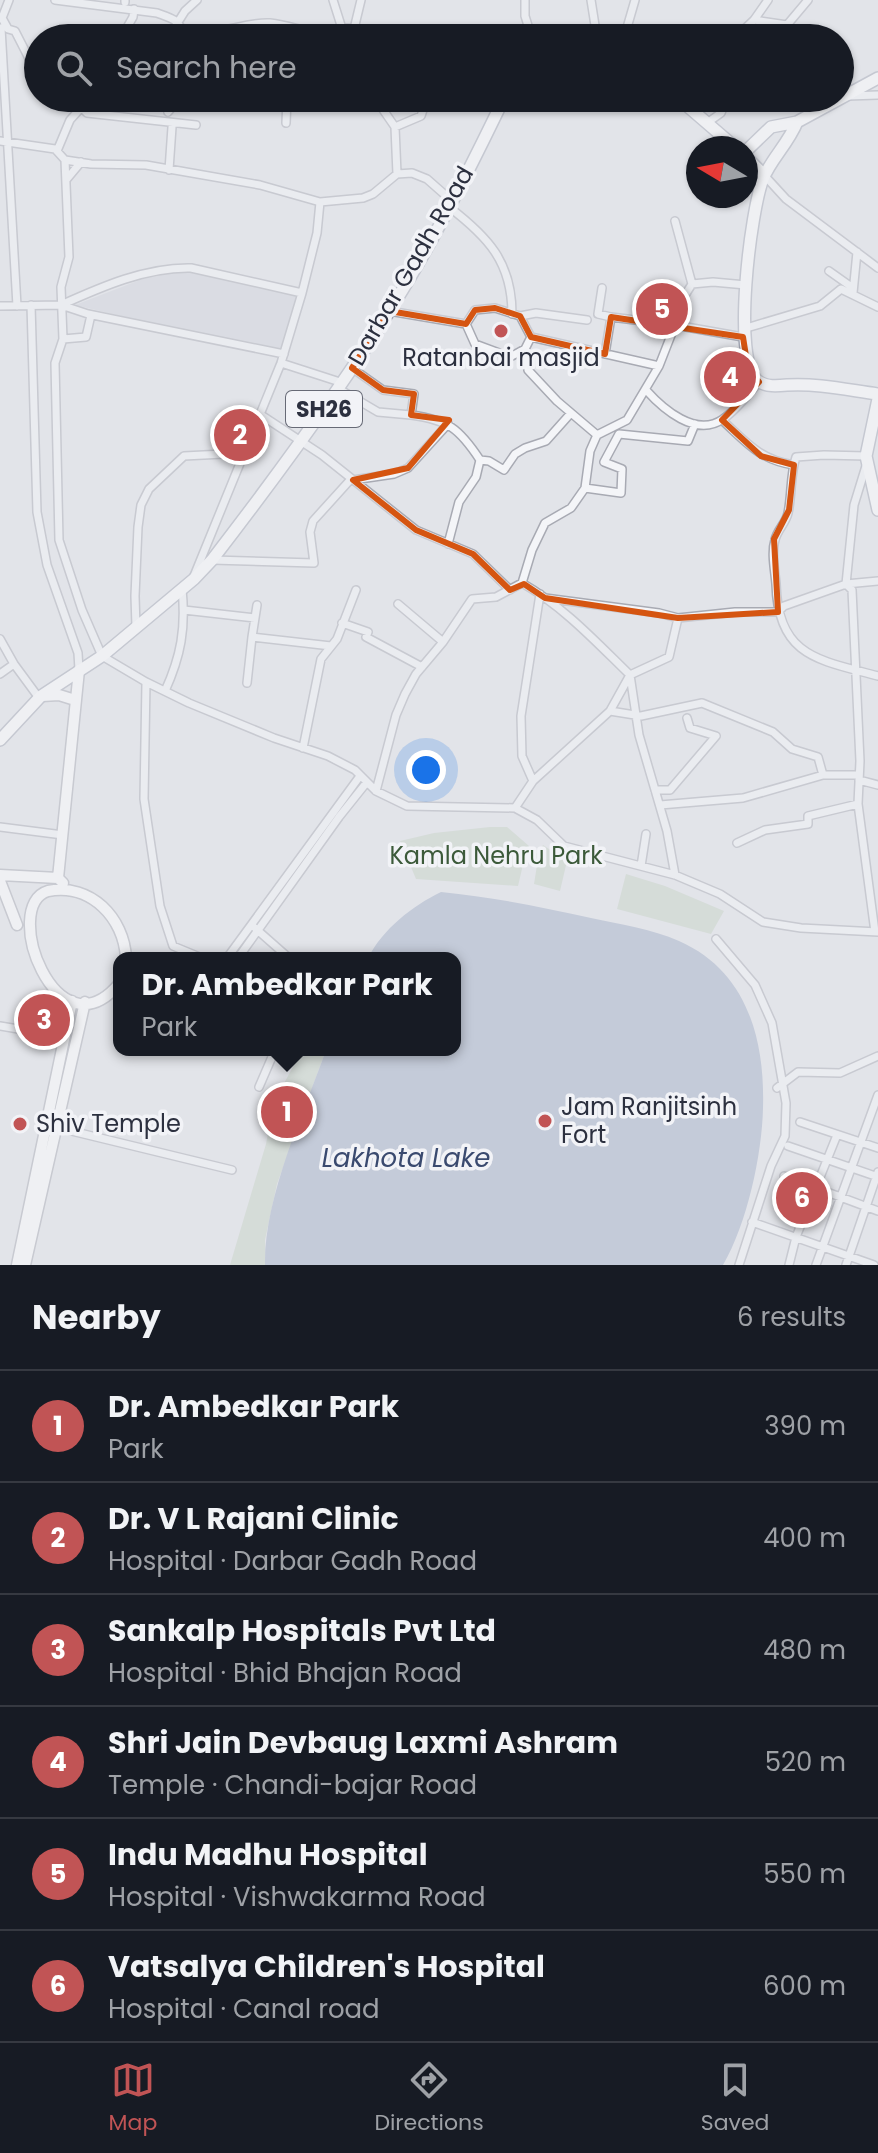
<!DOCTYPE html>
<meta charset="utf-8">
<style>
:root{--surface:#171b24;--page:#20242c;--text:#f1f3f6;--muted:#9ea1a6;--line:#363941;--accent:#c15455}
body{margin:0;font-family:Poppins,sans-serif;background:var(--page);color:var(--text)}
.compass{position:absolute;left:686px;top:136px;width:72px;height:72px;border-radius:50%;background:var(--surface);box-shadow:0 2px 6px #0004;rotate:280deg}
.you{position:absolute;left:426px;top:770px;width:28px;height:28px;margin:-20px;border:6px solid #fff;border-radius:50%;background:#1a73e8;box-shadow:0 0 0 12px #1a73e833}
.badge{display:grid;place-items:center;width:52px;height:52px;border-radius:50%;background:var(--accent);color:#fff;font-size:26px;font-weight:700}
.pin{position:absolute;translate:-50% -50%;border:4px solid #fff;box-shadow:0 2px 8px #0006}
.popup{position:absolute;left:113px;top:952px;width:348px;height:104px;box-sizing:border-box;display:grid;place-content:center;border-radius:16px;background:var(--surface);filter:drop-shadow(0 2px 6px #0005);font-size:26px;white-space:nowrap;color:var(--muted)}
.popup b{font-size:30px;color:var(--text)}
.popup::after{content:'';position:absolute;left:50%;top:100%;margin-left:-16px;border:16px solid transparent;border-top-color:var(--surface)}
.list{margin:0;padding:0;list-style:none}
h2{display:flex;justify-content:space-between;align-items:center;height:104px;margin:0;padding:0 32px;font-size:34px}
h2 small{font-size:26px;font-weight:400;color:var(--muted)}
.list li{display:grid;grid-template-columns:52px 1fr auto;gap:24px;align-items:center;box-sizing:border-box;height:112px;padding:0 32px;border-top:2px solid var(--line)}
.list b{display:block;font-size:30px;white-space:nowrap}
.list p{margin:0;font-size:26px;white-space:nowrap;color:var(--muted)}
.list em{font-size:26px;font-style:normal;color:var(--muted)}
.icon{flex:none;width:44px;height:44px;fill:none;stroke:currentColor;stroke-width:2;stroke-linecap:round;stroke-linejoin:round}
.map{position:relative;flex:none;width:878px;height:1265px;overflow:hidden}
.search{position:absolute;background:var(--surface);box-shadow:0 2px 6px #0004;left:24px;right:24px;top:24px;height:88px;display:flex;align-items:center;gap:20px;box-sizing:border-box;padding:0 28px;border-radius:44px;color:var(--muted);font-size:30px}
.sheet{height:776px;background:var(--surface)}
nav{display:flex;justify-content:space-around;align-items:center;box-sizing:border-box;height:112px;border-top:2px solid var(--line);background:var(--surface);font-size:22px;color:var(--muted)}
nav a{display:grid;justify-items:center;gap:4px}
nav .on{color:var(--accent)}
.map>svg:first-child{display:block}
</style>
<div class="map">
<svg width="878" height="1265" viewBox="0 0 878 1265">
<rect width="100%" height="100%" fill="#e2e4e9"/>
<path fill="#d0d3db" d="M176 270 265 286 298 297 286 355 75 305 140 280Z"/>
<path fill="#c6d2c4" d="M490 827H507L529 846 527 851 539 854 543 845 567 861 560 891 534 884 538 859 525 856 518 886 416 879 400 841 434 833Z
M626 874 665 886 724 911 711 934 617 909Z
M302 1050H326L277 1184 265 1240 266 1265H230L266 1144 274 1102Z"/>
<path fill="#a1adc5" d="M441 892C492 897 541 907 591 918 619 924 652 929 679 941 747 971 765 1039 763 1108 762 1155 747 1224 723 1265H265C264 1197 303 1115 326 1050H455V958H368C383 929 412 906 441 892Z"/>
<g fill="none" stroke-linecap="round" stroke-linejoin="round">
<g stroke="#a8aab3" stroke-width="10">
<path id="minor" d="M9 0 2 18 8 29 15 31 38 76
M55 0 157 13C162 15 169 17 174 20 176 21 181 28 183 29 207 41 245 21 270 23 298 26 314 38 343 31
M333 0 345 38
M525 0V16L532 38
M591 0 597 38
M125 2V0
M754 20 787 25 808 0
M1 28 17 306
M342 28 424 32
M354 29 361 0
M121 38 133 17 134 9
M168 38 185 11 197 0
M624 38 635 0
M735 38 754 20 768 0
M848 96 878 95
M375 98 395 127 397 174
M81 107 87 113 196 125
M168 112 180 98
M286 123 287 98
M707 123 721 113 727 98
M395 127 421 116 427 98
M0 141 55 149 65 160 69 257 61 287 63 339 55 363 59 540 82 610 102 656 146 682 189 703 274 738 328 756 355 770 376 791 407 806 515 808 537 820 564 846 675 875 720 894 763 922 801 928 878 932
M57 151 70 120 90 98
M65 160 91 164 146 165 260 185 320 202 363 198 373 194 397 174 412 173 427 179 452 201
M169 170 172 127
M764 175 786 199 878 268
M66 180 81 162
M449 207C488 237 512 262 512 314
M675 221 692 284
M829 271 853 288
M602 288 598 314 611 317 605 354
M302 293 317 233 320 202
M853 293 857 252
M31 305 37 512 47 565 78 653 79 670
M61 305C101 287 146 267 191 268L302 293 281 363 194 576
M0 306 61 305 88 314 284 354
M389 311 466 324
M520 316 536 313 587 320
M611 317 675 325 682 300 692 284 713 282 746 285
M466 324 475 310 495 308 520 316 531 337 659 366
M466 324 475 344 510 357 525 349 531 337
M743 329 820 306 841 289 878 307
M63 339 86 337 91 315
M525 349 528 370 557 401 597 435
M281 363 343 383
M339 389 378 412 411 415 414 394 383 390 352 368
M646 390C663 409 696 438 723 419 737 410 748 394 759 382
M261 415 322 455 416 530 473 554 510 590
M411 415C448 420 459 428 480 460L476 477 459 502 448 544
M722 420C747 443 760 460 794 465
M866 456 824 455 796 457C790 475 792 495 788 513 786 523 777 530 775 540 771 553 775 571 776 584 778 657 819 660 878 676
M480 460 489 461 504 470 515 454 525 448 546 441 571 413
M353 480 394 474 408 468 448 424
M585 488 621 493 622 469 604 462 619 434 688 441 695 424
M212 560 314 563 310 532 313 521 351 479
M545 598 659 613 678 618 735 612H778L784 606 846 584 854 505 866 466
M398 604 443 642
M257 605 252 637 331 646
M184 610 255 618
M342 623 368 632 366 637 422 667
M136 627 135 596 138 527 141 505 149 489 184 456 243 453
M0 639 14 664 39 698
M0 674 14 664
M146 682 144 799 160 906 173 946 202 958
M247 683 252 637
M165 691C181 656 186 628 182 589
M610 711 641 716 702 703 773 732 792 749 818 757 823 775
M303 748 321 659 337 639 356 590
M859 780 878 785
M533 781 522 756 521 716 540 594
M655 790H670L716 736 690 728 687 718
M376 791 396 715 405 694 416 674 443 642 472 599 496 597 522 583 532 550 545 523 571 508 585 488 590 451 597 435 627 420 659 366 675 325 743 337
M660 805 743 798 823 775H859
M515 808 533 781 610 711 630 675C596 642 564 607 522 583
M0 827 63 835
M737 843 765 830 808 824V816L858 804
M641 866 646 834
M675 875 667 831 639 735 630 675 669 657 678 618
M255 928 289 958
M875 932 858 804 860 761 852 590 846 584 878 581
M716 939 755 985 772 1023 786 1103 785 1136 771 1166 739 1265
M227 958 360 776
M238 958 339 817 367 782
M0 1026 66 1037
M259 1087 275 1050
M777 1088 798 1072 840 1073 878 1056
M800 1122 878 1148
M55 1127 232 1170
M788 1146 878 1177
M784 1176 878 1211
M752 1222 874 1265
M789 1265 796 1237 837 1135
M816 1265 878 1095
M846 1265 878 1172"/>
</g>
<g stroke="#a8aab3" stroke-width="13">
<path id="secondary" d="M42 696 59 695 75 700
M0 875 58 878 63 883
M58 878 79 670
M0 881 17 925
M119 984C56 1058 0 905 48 891 91 883 124 918 126 958
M17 1265 72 1001
M25 1265 85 1002"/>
</g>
<g stroke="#a3a7b4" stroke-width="14">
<path id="primary" d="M557 38 573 34 596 38
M678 98 736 148
M797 122C788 144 771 159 763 179 751 209 731 361 758 381 766 387 777 386 787 385 817 383 848 390 878 394
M746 151 771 127 797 122 878 78
M746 157 764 175
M878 399 866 456 878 510
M0 740 41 696 102 656 194 579 212 560C276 477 339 392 395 302 436 237 471 167 504 98"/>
</g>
<use href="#minor" stroke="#f4f5f8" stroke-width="7"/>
<use href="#secondary" stroke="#fff" stroke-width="10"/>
<use href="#primary" stroke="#fff" stroke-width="11"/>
</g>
<path d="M0 0H878V1265H0ZM495 308 520 316 531 337 605 354 611 317 743 337 748 369 759 382 722 420 761 456 794 465 789 510 774 539 778 612 678 618 545 598 524 584 510 590 473 554 416 530 353 480 408 468 449 420 411 415 414 394 383 390 352 368 389 311 466 324 475 310Z" fill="#e2e4e9" fill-opacity=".55" fill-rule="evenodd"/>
<path fill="none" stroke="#d55511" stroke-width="6" stroke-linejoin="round" d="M495 308 520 316 531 337 605 354 611 317 743 337 748 369 759 382 722 420 761 456 794 465 789 510 774 539 778 612 678 618 545 598 524 584 510 590 473 554 416 530 353 480 408 468 449 420 411 415 414 394 383 390 352 368 389 311 466 324 475 310Z"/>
<g fill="#c15455" stroke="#f2f3f7" stroke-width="3">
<circle cx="501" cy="331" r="8"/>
<circle cx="545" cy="1121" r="8"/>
<circle cx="20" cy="1124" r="8"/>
</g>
<g text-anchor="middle" stroke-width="7" stroke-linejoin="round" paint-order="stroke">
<rect fill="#f2f3f7" stroke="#676a76" stroke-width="2" x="286" y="391" width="76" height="36" rx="6"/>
<g font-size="22" font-weight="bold" fill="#2c303f">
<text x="324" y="417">SH26</text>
</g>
<g font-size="24" fill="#2c303f" stroke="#f2f3f7">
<text transform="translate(411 266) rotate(-60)" y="8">Darbar Gadh Road</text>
</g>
<g font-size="24" fill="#2c303f" stroke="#f2f3f7" text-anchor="start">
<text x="501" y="366" text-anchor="middle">Ratanbai masjid</text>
<text x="561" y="1115">Jam Ranjitsinh<tspan x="561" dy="28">Fort</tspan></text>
<text x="36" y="1132">Shiv Temple</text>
</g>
<g font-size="24" fill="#3c5a3a" stroke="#f2f3f7">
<text x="496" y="864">Kamla Nehru Park</text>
</g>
<g font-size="26" font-style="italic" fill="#3a4a6f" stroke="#f2f3f7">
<text x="406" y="1167">Lakhota Lake</text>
</g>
</g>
</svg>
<svg class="compass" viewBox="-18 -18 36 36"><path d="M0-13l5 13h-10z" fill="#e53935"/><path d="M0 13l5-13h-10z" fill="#9ea1a6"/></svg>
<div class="you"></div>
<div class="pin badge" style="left:287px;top:1112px">1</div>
<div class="popup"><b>Dr. Ambedkar Park</b>Park</div>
<div class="pin badge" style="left:240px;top:435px">2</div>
<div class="pin badge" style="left:44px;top:1020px">3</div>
<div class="pin badge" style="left:730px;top:377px">4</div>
<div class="pin badge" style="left:662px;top:309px">5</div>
<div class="pin badge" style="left:802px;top:1198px">6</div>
<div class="search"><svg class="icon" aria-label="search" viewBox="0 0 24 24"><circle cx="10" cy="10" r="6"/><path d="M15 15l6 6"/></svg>Search here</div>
</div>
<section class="sheet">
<h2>Nearby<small>6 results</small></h2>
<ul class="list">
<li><span class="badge">1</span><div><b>Dr. Ambedkar Park</b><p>Park</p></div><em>390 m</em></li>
<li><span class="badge">2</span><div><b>Dr. V L Rajani Clinic</b><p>Hospital · Darbar Gadh Road</p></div><em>400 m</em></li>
<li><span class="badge">3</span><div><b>Sankalp Hospitals Pvt Ltd</b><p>Hospital · Bhid Bhajan Road</p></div><em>480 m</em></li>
<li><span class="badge">4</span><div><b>Shri Jain Devbaug Laxmi Ashram</b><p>Temple · Chandi-bajar Road</p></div><em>520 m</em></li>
<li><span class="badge">5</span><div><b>Indu Madhu Hospital</b><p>Hospital · Vishwakarma Road</p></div><em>550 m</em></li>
<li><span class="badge">6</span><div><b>Vatsalya Children's Hospital</b><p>Hospital · Canal road</p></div><em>600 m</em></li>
</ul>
</section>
<nav>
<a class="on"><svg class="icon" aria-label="map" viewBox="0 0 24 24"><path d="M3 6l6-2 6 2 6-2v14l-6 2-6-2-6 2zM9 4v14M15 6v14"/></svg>Map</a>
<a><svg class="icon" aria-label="directions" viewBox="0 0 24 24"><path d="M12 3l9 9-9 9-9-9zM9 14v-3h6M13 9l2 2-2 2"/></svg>Directions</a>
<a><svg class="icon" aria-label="saved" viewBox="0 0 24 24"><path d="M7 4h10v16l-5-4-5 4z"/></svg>Saved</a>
</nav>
